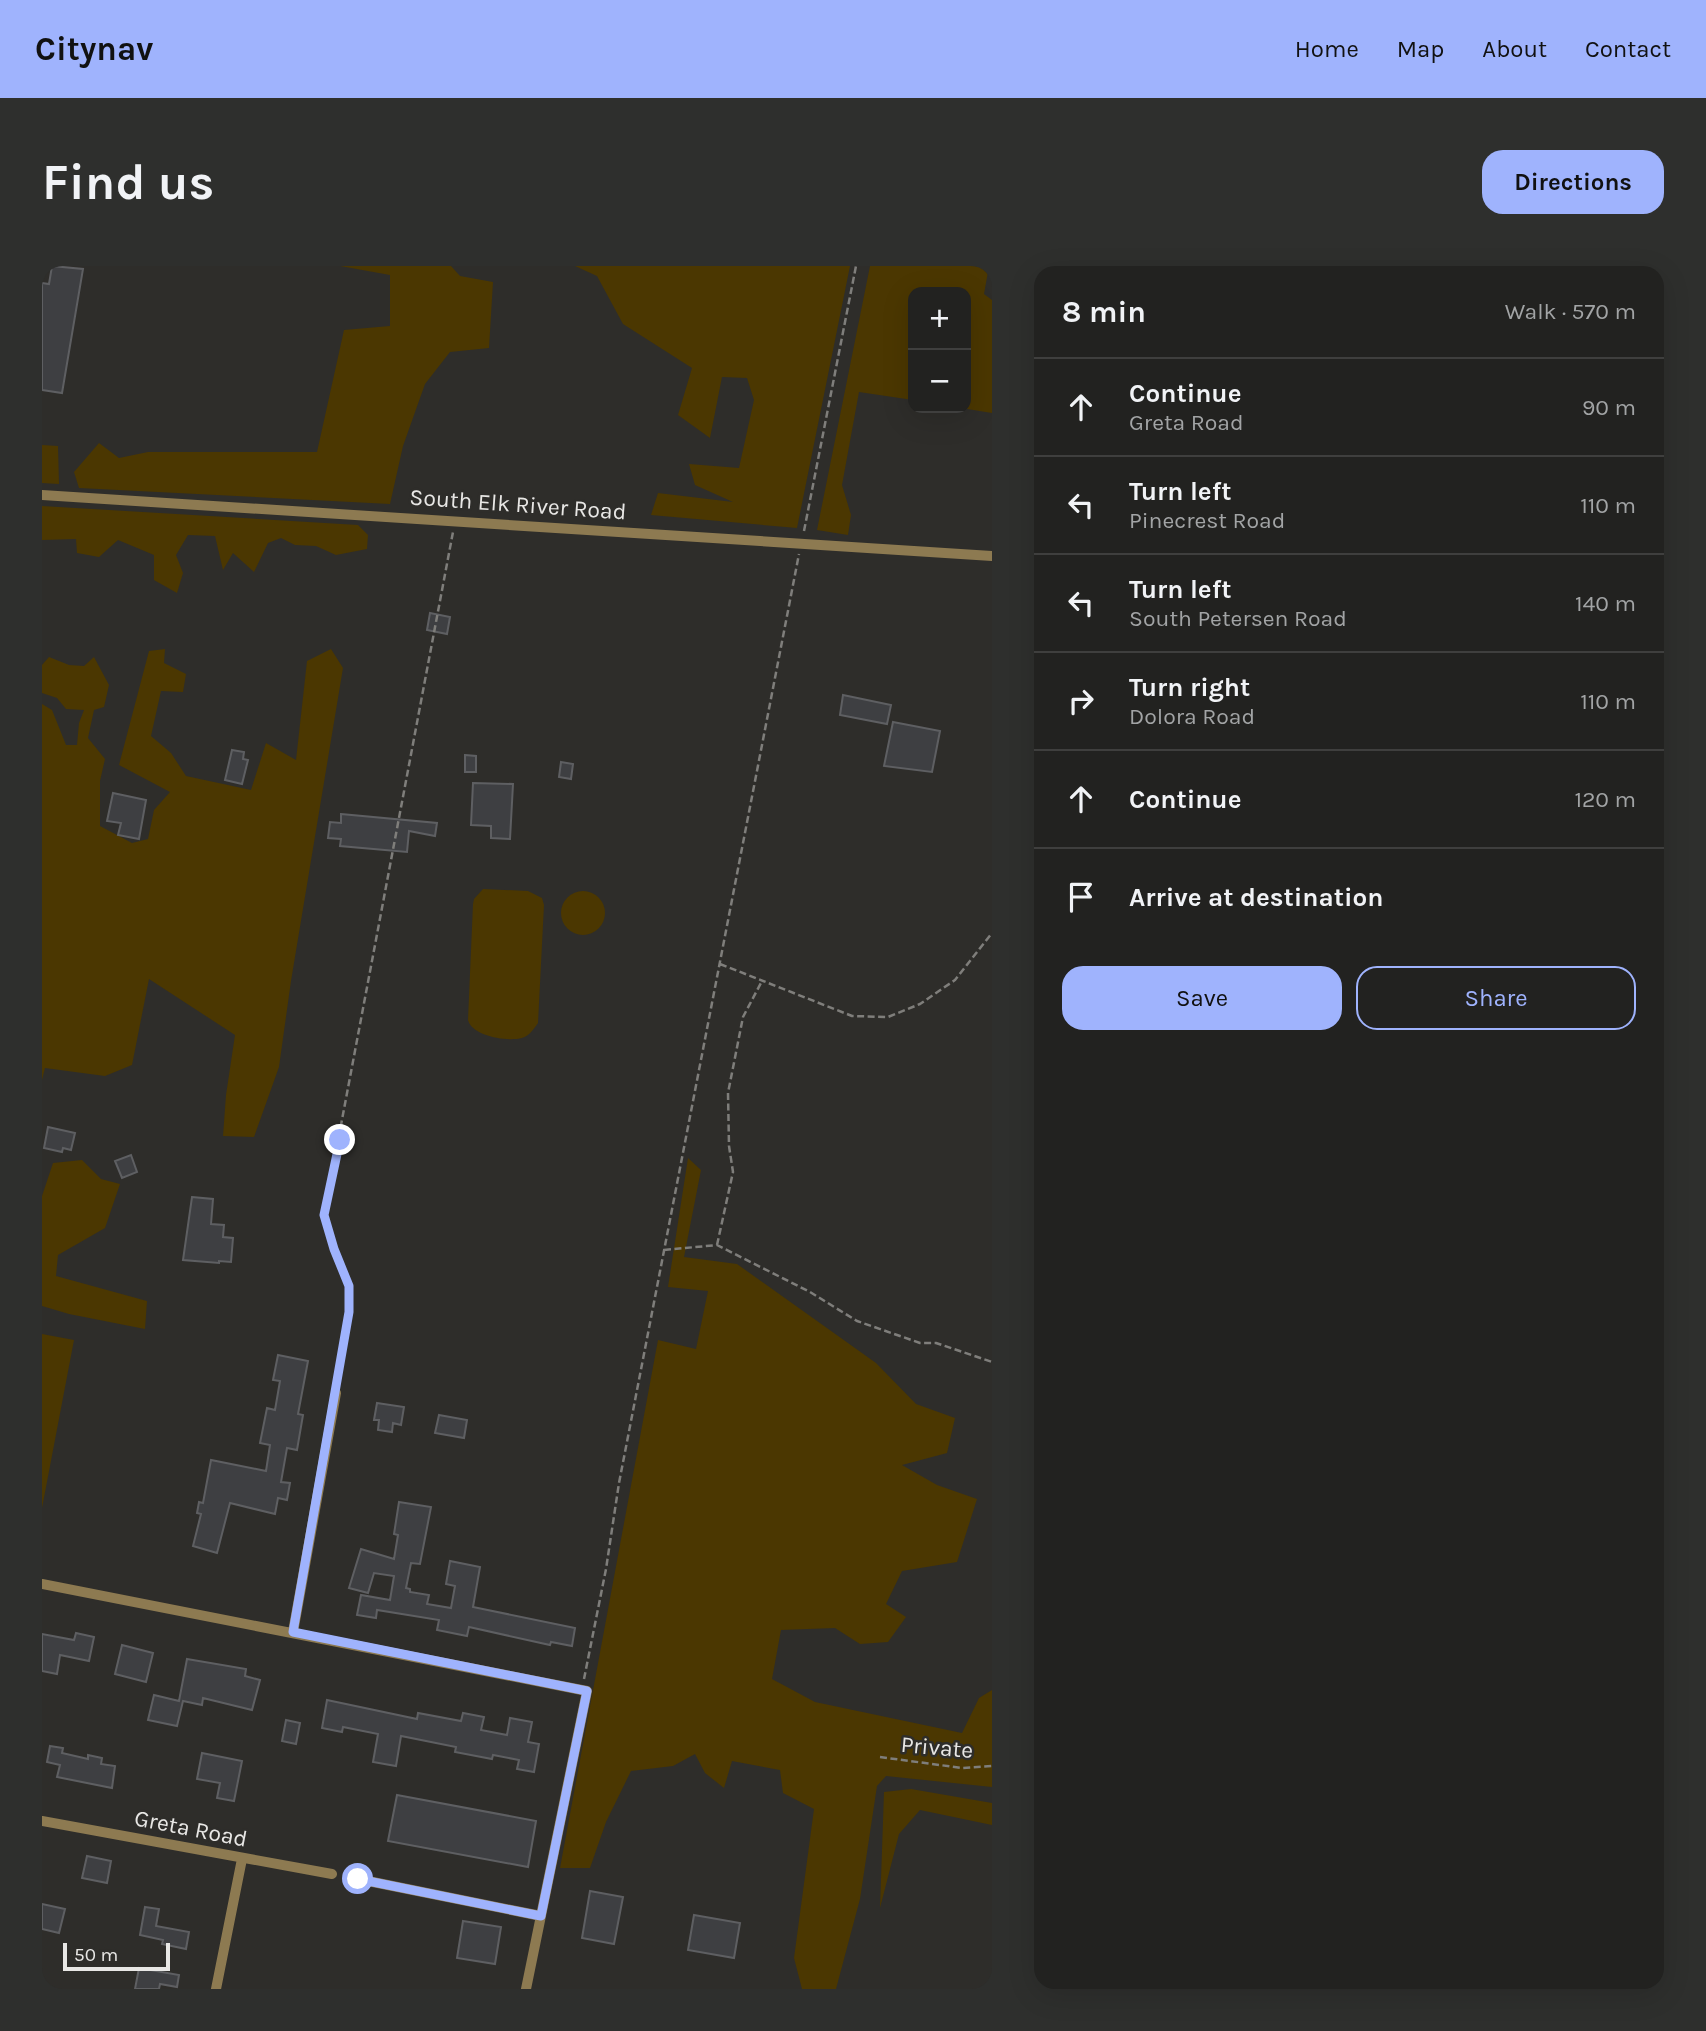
<!DOCTYPE html>
<meta charset="utf-8">
<style>
:root{--surface:#222220;--page:#2e2f2d;--text:#f1f3f6;--muted:#a2a4a5;--line:#3f3f3e;--accent:#9fb3fd}
body{margin:0;font-family:Karla,sans-serif;background:var(--page);color:var(--text)}
.controls{position:absolute;right:21px;top:21px;display:grid;overflow:hidden;border-radius:14px;box-shadow:0 7px 28px #0002}
.controls button{width:63px;height:63px;display:grid;place-items:center;padding:0;border:0;border-bottom:2px solid var(--line);background:var(--surface);color:var(--text);font:35px sans-serif}
.scale{position:absolute;left:21px;bottom:18px;width:107px;box-sizing:border-box;padding-left:7px;border:4px solid #e8e7e5;border-top:0;font-size:19px;line-height:24px;white-space:nowrap;color:#e8e7e5;-webkit-text-stroke:5px #2e2d2a;paint-order:stroke}
.stop{position:absolute;width:21px;height:21px;margin:-16px;border:5px solid #9fb3fd;border-radius:50%;background:#fff}
.stop.end{background:#9fb3fd;border-color:#fff;box-shadow:0 2px 7px #0008}
.list{margin:0;padding:0;list-style:none}
h2{display:flex;justify-content:space-between;align-items:center;height:91px;margin:0;padding:0 28px;font-size:30px}
h2 small{font-size:23px;font-weight:400;color:var(--muted)}
.list li{display:grid;grid-template-columns:46px 1fr auto;gap:21px;align-items:center;box-sizing:border-box;height:98px;padding:0 28px;border-top:2px solid var(--line)}
.list b{display:block;font-size:26px;white-space:nowrap}
.list p{margin:0;font-size:23px;white-space:nowrap;color:var(--muted)}
.list em{font-size:23px;font-style:normal;color:var(--muted)}
.actions{display:flex;gap:14px;padding:21px 28px}
.actions a{flex:1;padding:16px 0;border:2px solid var(--accent);border-radius:21px;text-align:center;font-size:24px;color:var(--accent)}
.actions .main{background:var(--accent);color:#111}
.icon{flex:none;width:38px;height:38px;fill:none;stroke:currentColor;stroke-width:2;stroke-linecap:round;stroke-linejoin:round}
.map{position:relative;flex:none;width:950px;height:1723px;overflow:hidden;border-radius:21px}
header{display:flex;align-items:center;gap:42px;box-sizing:border-box;height:98px;padding:0 35px;background:var(--accent);color:#111}
header strong{font-size:33px}
nav{display:flex;gap:38px;margin-inline-start:auto;font-size:24px}
.intro{display:flex;align-items:center;justify-content:space-between;box-sizing:border-box;height:168px;padding:0 42px}
h1{margin:0;font-size:49px}
.button{padding:18px 32px;border-radius:21px;background:var(--accent);color:#111;font-size:24px;font-weight:700}
main{display:flex;gap:42px;padding:0 42px}
aside{flex:1;background:var(--surface);border-radius:21px;box-shadow:0 7px 28px #0002}
.map>svg:first-child{display:block}
</style>
<header>
<strong>Citynav</strong>
<nav><a>Home</a><a>Map</a><a>About</a><a>Contact</a></nav>
</header>
<div class="intro"><h1>Find us</h1><a class="button">Directions</a></div>
<main>
<div class="map">
<svg width="950" height="1723" viewBox="0 0 950 1723">
<rect width="100%" height="100%" fill="#2e2d2a"/>
<path fill="#4b3701" d="M298 0H409L418 10 451 16 447 82 408 86 383 118 361 180 348 238 37 222 32 206 57 177 77 192 106 186H275L302 64 348 60V9Z
M533 0H808L755 262 609 249 616 227 691 236 653 219 647 198 697 202 712 134 705 112 680 111 668 172 636 149 650 102 581 58 555 10Z
M828 0H947L942 28 950 34V147L919 142H924V26H871V134L817 126 800 219 809 249 806 269 775 264Z
M0 179 16 180 17 218 0 217Z
M0 240 316 259 326 269 325 283 294 289 274 280 253 279 239 272 226 277 212 306 191 287 181 304 173 270 146 269 134 289 141 307 135 327 112 314V289L76 274 57 291 35 287 34 273 0 274Z
M123 383 122 397 144 408 141 426 119 425 109 470 129 487 144 510 209 524 224 477 254 494 265 395 289 383 301 402 249 715 237 801 212 871 181 870 184 829 193 769 107 713 90 799 63 810 3 802 0 814V438L10 444 24 479H35L37 457 42 444 24 443 15 432 0 427V399L7 391 27 399 42 400 52 391 67 419 62 441 52 444 46 472 63 493 58 515V560L90 577 106 573 112 544 128 526 77 499 107 385Z
M441 623 486 625 500 632 502 639 496 757C492 763 487 770 480 772 465 776 430 770 426 754L431 638 432 633Z
M519 647a22 22 0 1 1 44 0a22 22 0 1 1-44 0Z
M646 892 659 904 642 991 695 998 834 1097 874 1138 913 1152 905 1187 860 1199 895 1219 935 1233 915 1296 860 1305 844 1338 864 1351 846 1376 818 1378 793 1362 739 1364 730 1413 773 1436 920 1467 937 1432 950 1424V1521L844 1510 835 1520 818 1633 794 1723H760L752 1692 772 1543 741 1527 738 1504 690 1495 682 1522 663 1507 653 1488 631 1500 589 1505 564 1556 548 1602H518L616 1074 654 1083 666 1025 626 1021Z
M40 894 59 913 78 918 63 962 16 989 14 1010 105 1035 103 1063 27 1048 0 1040V930L11 897Z
M0 1068 32 1074 0 1242Z
M869 1523 950 1537V1559L878 1544 857 1568 838 1642 842 1526Z"/>
<path fill="#3e3f42" stroke="#5e5f62" stroke-width="2" d="M10 0 41 3 20 127 0 124V17L7 18Z
M388 347 408 351 405 368 385 364Z
M801 429 849 439 845 458 798 449Z
M851 456 898 465 890 506 842 500Z
M190 484 202 486 201 493 206 494 200 518 183 514Z
M423 489 434 490V506H423Z
M519 496 531 498 529 513 517 511Z
M431 517 471 518 468 573 449 572V560L429 559Z
M71 527 104 534 97 573 76 569 79 557 65 555Z
M299 548 395 557 393 570 367 565 365 586 298 580 299 573 286 572 288 556 299 557Z
M6 861 33 867 29 884 21 882 20 886 2 882Z
M89 889 95 906 80 912 73 895Z
M150 931 171 933 169 958 182 959 181 971 191 972 189 996 177 995V997L141 994Z
M236 1089 266 1095 256 1148 261 1149 255 1184 245 1182 239 1216 248 1217 245 1234 236 1232 233 1248 188 1237 175 1287 151 1280 159 1248 155 1247 157 1236 161 1237 169 1194 224 1205 228 1179 218 1177 225 1142 233 1144 238 1115 231 1114Z
M335 1137 362 1141 359 1159 351 1157 350 1166 336 1164 337 1154H332Z
M397 1149 425 1154 422 1172 393 1167Z
M357 1236 389 1241 378 1298 369 1297 364 1322 368 1323V1326L387 1329 385 1338 409 1342 413 1320 404 1318 408 1295 438 1301 431 1341 533 1362 530 1380 509 1376 508 1379 427 1361 425 1370 395 1364 397 1354 335 1344 334 1352 315 1349 319 1329 348 1334 352 1310 332 1307 326 1327 307 1322 319 1283 352 1293 356 1269 352 1268Z
M34 1367 52 1371 47 1395 18 1389 15 1408 0 1405V1368L32 1374Z
M80 1379 111 1387 104 1416 73 1408Z
M145 1393 204 1403 203 1410 218 1414 210 1444 161 1432 160 1439 141 1435 135 1460 106 1454 112 1429 137 1435Z
M285 1434 375 1453 376 1447 419 1455 421 1447 442 1451 439 1464 465 1469 468 1452 490 1456 486 1476 497 1478 492 1506 475 1503 477 1494 451 1489 450 1493 413 1486 414 1481 359 1470 354 1500 331 1496 336 1468 301 1461 300 1466 280 1462Z
M244 1454 258 1457 254 1478 240 1475Z
M8 1480 21 1482 20 1487 46 1493V1489L60 1492 59 1498 73 1500 70 1522 15 1511 18 1499 5 1496Z
M160 1487 200 1495 192 1535 175 1532 178 1517 155 1513Z
M355 1529 494 1555 486 1601 346 1575Z
M45 1590 69 1595 65 1617 40 1612Z
M548 1625 581 1631 572 1678 540 1672Z
M0 1638 23 1643 17 1667 0 1663Z
M103 1641 117 1643 114 1660 147 1666 144 1683 120 1678 121 1674 98 1669Z
M652 1649 698 1657 692 1692 646 1684Z
M421 1655 459 1661 453 1698 415 1692Z
M97 1702 137 1709 135 1721 118 1718 117 1723H93Z"/>
<g fill="none" stroke-linecap="round" stroke-linejoin="round">
<path stroke="#7f7e7b" stroke-width="2.5" stroke-dasharray="7 3.5" stroke-linecap="butt" d="M762 265 814 0
M678 698 810 750 846 751 878 738 913 714 950 667
M675 979 691 906 687 880 686 827 701 751 720 715
M622 984 675 979 768 1026 815 1055 878 1077H894L950 1096
M295 1117 307 1046V1020L292 983 282 949 411 266
M542 1413 564 1303 577 1217 757 288
M838 1491 920 1502 950 1500"/>
<path stroke="#8d7a51" stroke-width="10" d="M0 229 950 290
M0 1318 545 1425 484 1723
M251 1366 294 1127
M0 1555 290 1608
M316 1613 499 1650
M174 1723 200 1593"/>
</g>
<g fill="none" stroke-linecap="round" stroke-linejoin="round">
<path stroke="#9fb3fd" stroke-width="9" d="M298 874 282 949 292 983 307 1020V1046L251 1366 545 1425 499 1650 316 1613"/>
</g>
<g text-anchor="middle" stroke-width="5" stroke-linejoin="round" paint-order="stroke">
<g font-size="23" fill="#e8e7e5" stroke="#2e2d2a">
<text transform="translate(476 238) rotate(4)" y="8">South Elk River Road</text>
<text transform="translate(895 1481) rotate(5)" y="8">Private</text>
<text transform="translate(149 1562) rotate(11)" y="8">Greta Road</text>
</g>
</g>
</svg>
<div class="controls">
<button>+</button>
<button>−</button>
</div>
<div class="scale">50 m</div>
<div class="stop" style="left:316px;top:1613px"></div>
<div class="stop end" style="left:298px;top:874px"></div>
</div>
<aside>
<h2>8 min<small>Walk · 570 m</small></h2>
<ul class="list">
<li><svg class="icon" aria-label="ahead" viewBox="0 0 24 24"><path d="M12 20V5M6 11l6-6 6 6"/></svg><div><b>Continue</b><p>Greta Road</p></div><em>90 m</em></li>
<li><svg class="icon" aria-label="left" viewBox="0 0 24 24"><path d="M17 20v-9H6M10 6l-5 5 5 5"/></svg><div><b>Turn left</b><p>Pinecrest Road</p></div><em>110 m</em></li>
<li><svg class="icon" aria-label="left" viewBox="0 0 24 24"><path d="M17 20v-9H6M10 6l-5 5 5 5"/></svg><div><b>Turn left</b><p>South Petersen Road</p></div><em>140 m</em></li>
<li><svg class="icon" aria-label="right" viewBox="0 0 24 24"><path d="M7 20v-9h11M14 6l5 5-5 5"/></svg><div><b>Turn right</b><p>Dolora Road</p></div><em>110 m</em></li>
<li><svg class="icon" aria-label="ahead" viewBox="0 0 24 24"><path d="M12 20V5M6 11l6-6 6 6"/></svg><div><b>Continue</b></div><em>120 m</em></li>
<li><svg class="icon" aria-label="arrive" viewBox="0 0 24 24"><path d="M6 21V4h12l-3 4 3 4H6"/></svg><div><b>Arrive at destination</b></div></li>
</ul>
<div class="actions"><a class="main">Save</a><a>Share</a></div>
</aside>
</main>
